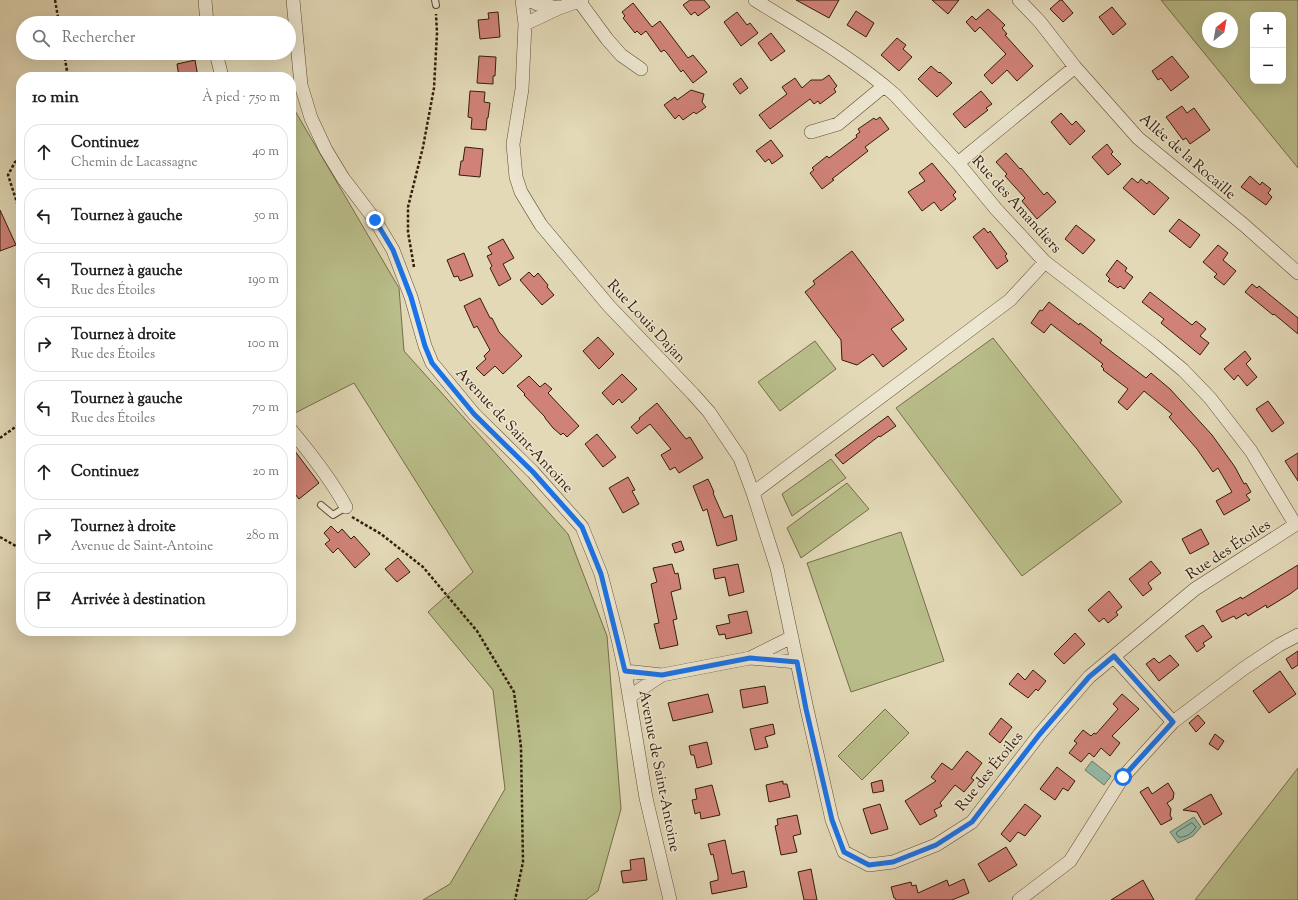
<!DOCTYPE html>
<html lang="fr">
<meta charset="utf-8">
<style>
:root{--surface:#fff;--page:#f6f6f6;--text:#202124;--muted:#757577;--line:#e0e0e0}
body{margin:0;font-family:"Sorts Mill Goudy",serif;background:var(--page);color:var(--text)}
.controls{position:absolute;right:12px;top:12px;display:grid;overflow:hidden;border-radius:8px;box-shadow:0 4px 16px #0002}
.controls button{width:36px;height:36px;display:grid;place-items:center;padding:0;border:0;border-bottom:1px solid var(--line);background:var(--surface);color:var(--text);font:20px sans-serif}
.compass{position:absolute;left:1202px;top:12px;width:36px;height:36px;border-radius:50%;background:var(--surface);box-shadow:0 4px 16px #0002;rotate:31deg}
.stop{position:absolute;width:12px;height:12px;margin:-9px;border:3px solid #1a73e8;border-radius:50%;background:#fff}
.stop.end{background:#1a73e8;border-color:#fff;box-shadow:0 1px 4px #0008}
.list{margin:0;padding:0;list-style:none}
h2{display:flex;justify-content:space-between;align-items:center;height:52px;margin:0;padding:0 16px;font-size:17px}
h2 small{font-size:13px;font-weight:400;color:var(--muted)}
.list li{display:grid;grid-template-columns:26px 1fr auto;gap:12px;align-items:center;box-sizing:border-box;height:56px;margin:0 8px 8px;padding:0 8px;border:1px solid var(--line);border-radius:16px}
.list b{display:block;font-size:15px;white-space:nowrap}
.list p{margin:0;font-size:13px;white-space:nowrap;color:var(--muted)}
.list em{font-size:13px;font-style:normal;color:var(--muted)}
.icon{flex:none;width:22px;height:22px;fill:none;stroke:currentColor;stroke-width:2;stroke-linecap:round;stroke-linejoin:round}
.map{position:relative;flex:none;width:1298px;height:900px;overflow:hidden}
.search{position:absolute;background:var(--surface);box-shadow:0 4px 16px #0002;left:16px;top:16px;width:280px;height:44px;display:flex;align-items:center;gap:10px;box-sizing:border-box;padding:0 14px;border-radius:22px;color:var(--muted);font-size:15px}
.panel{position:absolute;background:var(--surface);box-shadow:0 4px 16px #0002;left:16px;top:72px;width:280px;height:564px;border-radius:16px}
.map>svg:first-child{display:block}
</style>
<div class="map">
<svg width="1298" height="900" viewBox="0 0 1298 900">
<rect width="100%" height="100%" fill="#e3d9b7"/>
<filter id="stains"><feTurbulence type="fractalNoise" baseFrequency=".005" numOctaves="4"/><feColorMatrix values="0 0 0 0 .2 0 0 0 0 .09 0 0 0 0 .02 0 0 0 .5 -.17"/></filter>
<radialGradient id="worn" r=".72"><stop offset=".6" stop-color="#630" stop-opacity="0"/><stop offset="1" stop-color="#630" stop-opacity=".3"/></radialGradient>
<path fill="#b9be8a" stroke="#766d4a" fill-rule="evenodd" d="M1161 0H1298V168ZM1253 15H1283V81H1253ZM1208 18H1232V42H1208Z
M291 104 399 288 404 351 568 534 607 636 621 809 598 891 586 900H423L450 884 505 789 493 690 428 612 473 572 354 383 295 413 291 407Z
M993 338 1122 502 1022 576 896 408Z
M815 341 836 369 780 411 758 382Z
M831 459 846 478 792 516 782 494Z
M847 483 869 509 801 558 787 528Z
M901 532 944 661 851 692 807 563Z
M885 709 909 733 862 780 838 756Z
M1298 768V900H1195Z"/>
<path fill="#96bbaa" stroke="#6f7b6a" d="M1092 761 1111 776 1104 785 1085 770Z
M1194 817 1201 827 1193 836 1178 843 1170 832Z"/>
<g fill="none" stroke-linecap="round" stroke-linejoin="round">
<path stroke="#656c5a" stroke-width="1" d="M1192 823 1196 827C1193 833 1185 838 1179 837L1176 834 1177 832Z"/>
</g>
<path fill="#d08278" stroke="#341c0b" d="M690 0H704L710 7 698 16 695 12 691 15 683 5Z
M796 0H839L829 18Z
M932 0H959L948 14Z
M1060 0H1062L1073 13 1063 22 1050 9Z
M633 3 652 27 660 21 688 58 693 55 707 72 693 83 683 70 681 72 667 53 664 50 661 52 646 31 641 35 637 31 635 33 623 18 625 16 622 12Z
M1112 7 1126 24 1113 35 1099 17Z
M988 9 1005 25 1002 28 1007 34 1005 35 1033 66 1017 81 1007 70 992 84 984 75 1006 54 980 27 975 32 966 22 972 16 976 20Z
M856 11 874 23 866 37 847 25Z
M498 12 500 37 480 39 478 20 489 19 488 13Z
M737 12 747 25 750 23 758 33 741 46 724 22Z
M771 33 785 51 771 61 758 43Z
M897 38 906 45 903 49 912 57 899 71 881 55Z
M479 56 496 57 495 76H493V84L477 83Z
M1172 56 1189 77 1171 91 1161 78 1158 80 1152 71Z
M195 60 198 77H179L177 64Z
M931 66 939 73 940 72 952 83 937 97 918 79Z
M829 75 837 86 834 89 836 92 820 104 818 101 814 104 810 99 770 129 759 115 787 94 782 87 795 78 802 88 811 80H822Z
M741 78 748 88 740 94 733 84Z
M691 90 704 94 702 102 706 107 696 114 694 112 683 120 679 115 675 119 664 105 675 97 677 100Z
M470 91 485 92 484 102 490 103 488 118H487L486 130 471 129 472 118 468 117Z
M981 91 992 104 986 108 988 110 965 128 953 114Z
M1182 106 1187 113 1194 108 1210 130 1190 144 1186 138 1183 140 1166 117Z
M1061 113 1072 125 1076 121 1085 131 1070 145 1051 122Z
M880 117 889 129 865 147 868 151 832 179 834 180 822 189 810 173 814 170 812 168 827 156 829 158 857 137 856 135 860 132 858 129 874 118 876 120Z
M771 140 783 156 772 164 769 159 765 162 756 151Z
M1107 144 1113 152 1111 154 1121 164 1108 175 1092 157Z
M465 147 483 149 480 177 459 175 461 161H463Z
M1006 153 1020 169 1021 168 1044 195 1047 192 1056 202 1037 219 1022 201 1025 198 1005 176 1007 174 996 162Z
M932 163 956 192 953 195 956 199 941 211 934 202 922 211 908 192 925 181 919 173Z
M1250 176 1260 185 1262 182 1271 189 1268 193 1272 197 1266 205 1241 187Z
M1132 178 1138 183 1141 179 1147 184 1149 181 1169 198 1154 215 1123 188Z
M0 210 16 245 0 251Z
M1179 219 1200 235 1190 248 1169 231Z
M1076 225 1095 240 1083 254 1065 239Z
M984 228 988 233 990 231 1007 254 1005 256 1008 261 997 269 973 237Z
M503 239 514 258 503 264 511 279 499 286 490 268 492 266 487 256 492 254 488 247Z
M1218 245 1228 253 1223 260 1236 271 1224 285 1214 277 1217 274 1203 262Z
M852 251 904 320 891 329 907 349 883 367 873 354 857 365 842 360 841 340 805 292 815 284 813 281Z
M464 253 473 276 460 281 458 276 454 277 447 260Z
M1117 260 1127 268 1125 271 1133 277 1124 289 1120 286 1118 288 1108 281 1110 279 1106 275Z
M529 272 534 277 538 273 548 285 547 287 554 295 542 305 520 280Z
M1252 284 1257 288 1259 286 1298 318V334L1274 314 1273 315 1245 292Z
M1150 292 1192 325 1196 321 1206 329 1200 336 1209 343 1200 355 1161 323 1164 319 1142 302Z
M480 298 490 318H492L499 332 522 356 503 374 495 366 484 376 476 368 486 359 484 356 490 350 477 326 474 328 464 306Z
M1049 302 1079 325 1080 323 1102 340 1100 343 1146 378 1151 373 1170 389 1212 435 1235 467 1244 484 1246 483 1251 492 1246 495 1250 500 1224 515 1216 501 1232 492 1218 468 1213 472 1197 449 1169 417 1172 414 1144 391 1127 410 1118 402 1128 389 1103 370 1104 369 1101 366 1103 364 1051 324 1044 333 1031 323 1040 310 1042 311Z
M598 337 614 354 599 369 583 351Z
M1245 351 1251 359 1246 364 1257 377 1247 386 1238 375 1234 380 1224 369Z
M622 374 637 389 622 403 619 399 613 405 602 393Z
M529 376 540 387 545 383 552 389 548 393 579 426 567 437 563 433 561 435 553 428 545 418V417L524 395 525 394 517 386Z
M1268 401 1284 423 1272 432 1256 409Z
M657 403 686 439 690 437 703 458 679 473 675 467 670 470 661 455 671 449 650 424 637 434 631 427 640 419 639 418Z
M888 416 896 426 880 437 879 436 843 464 835 455Z
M597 434 616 457 603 467 585 444Z
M291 446 319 483 299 499 291 489Z
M1298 453V481L1285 461Z
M628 477 635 490 632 491 639 504 623 513 609 488Z
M708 479 714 492 713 493 724 518 732 515 737 540 717 546 707 509 703 511 693 486Z
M331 526 338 533 342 529 351 539 354 536 370 554 355 568 338 548 333 553 325 544 330 540 324 533Z
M1201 529 1209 544 1190 554 1182 539Z
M681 541 684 550 675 553 672 544Z
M398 558 410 572 397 582 385 569Z
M1151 561 1161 573 1148 583 1152 589 1143 596 1129 579Z
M672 564 675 574 678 573 681 589 671 592 677 619 673 620 678 645 660 649 654 624 659 623 651 584 657 582 653 568Z
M738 564 744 592 729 596 725 577 715 579 713 569Z
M1298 565V588L1290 594 1267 608 1266 605 1248 616 1246 613 1236 619 1234 616 1222 622 1216 611 1241 597 1242 599Z
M1109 591 1122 607 1116 612 1118 615 1108 623 1104 618 1099 622 1088 610Z
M747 611 752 633 726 639 725 634 719 635 716 626 730 623 728 615Z
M1203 625 1212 637 1203 643 1205 646 1197 652 1185 636Z
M1075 633 1085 644 1064 664 1054 654Z
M1298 651V665L1292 669 1286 659Z
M1170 655 1179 665 1159 681 1146 664 1154 658 1159 663Z
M1033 670 1046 681 1038 691 1036 689 1028 698 1009 684 1018 673 1025 680Z
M1280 671 1296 694 1269 713 1253 691Z
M765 686 768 703 743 708 740 690Z
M708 694 713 712 673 721 668 703Z
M1122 694 1139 709 1112 736 1120 743 1110 756 1101 748 1094 757 1089 753 1081 762 1069 753 1077 743 1074 741 1083 730 1091 736 1094 733 1096 734 1118 709 1113 704Z
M1198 715 1205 723 1196 732 1189 723Z
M1001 718 1012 727 1000 743 989 734Z
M773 724 775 734 765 737 768 747 755 750 750 729Z
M1215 734 1224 741 1218 750 1209 744Z
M707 742 712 764 697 768 694 755H691L689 746Z
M967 751 982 763 971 778 974 780 964 792 955 785 940 803 942 806 934 810 937 816 920 825 905 801 936 781 931 777 942 763 952 770Z
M1057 767 1075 781 1068 791 1063 788 1055 800 1040 789Z
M882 780 884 791 873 793 871 783Z
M783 781V784H787L790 797 769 802 766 785Z
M1168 783 1174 793 1173 799 1167 803 1171 809 1170 815 1172 819 1161 825 1140 792 1148 787 1152 794Z
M712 785 720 815 701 819 700 812 695 814 692 800 697 799 695 789Z
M1211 794 1222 814 1204 825 1197 812 1183 810Z
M880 804 888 829 871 834 863 809Z
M1025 804 1041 816 1025 836 1018 832 1010 842 1001 834Z
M797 815 801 834 793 836 797 852 781 855 775 826 778 825 777 819Z
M725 840 732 874 744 871 747 887 712 894 710 882 718 880V876L713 854 711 855 708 844Z
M1006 847 1017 865 989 882 978 864Z
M644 858 647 880 623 883 621 871 631 870 630 860Z
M811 869 817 900H804L798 872Z
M964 879 969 893 952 900H896L895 898H894L891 887 911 882 912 886 916 885 918 893 947 880 949 886Z
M1143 880 1154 900H1111Z"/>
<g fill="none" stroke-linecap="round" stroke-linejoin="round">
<g stroke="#604b36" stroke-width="8">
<path id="service" d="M435 0 436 5
M321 505 333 515 346 507"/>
</g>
<g stroke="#604b36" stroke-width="14">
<path id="minor" d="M205 0 207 23
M293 0 301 85 311 118 326 150 343 178 375 220 393 250 411 297 425 346 432 363 474 414 533 472 582 527 601 574 618 639 625 671 646 798 670 900
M522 0 525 24 522 89 513 144 516 177 521 192 541 225 609 306 693 394 709 412 740 458 753 493 777 568 797 662
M529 0 537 4 559 8
M755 0C803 30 853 58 895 95L958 163 996 209 1045 262 1153 345 1183 370 1210 398 1251 451 1295 524
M1019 0 1040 22 1075 67 1138 138 1244 225 1298 273
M579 1 607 39 621 55 641 69
M525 24 559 8 582 0
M216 53 222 77
M811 132 838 124 884 86
M958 163 1075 67
M291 430C311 454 331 479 346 507
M753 493 1010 300 1045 262
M1114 657 1173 722
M750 658 792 637
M625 671 662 675
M629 697 662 675 750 658 797 662 807 709 832 820 844 852 869 865 893 862 936 845 972 822 1039 735 1089 677 1195 589 1298 523
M1019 900 1070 861 1123 777 1173 722 1243 669 1279 645 1298 635"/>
</g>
<path stroke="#341c0b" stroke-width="2.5" stroke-dasharray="3 2" stroke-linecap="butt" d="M55 0 59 23
M64 53 68 77
M21 159 15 162 8 175 21 215
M414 267 408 232V207L423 147 434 88 437 33 436 14
M0 438 21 423
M352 517 381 534 423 567 477 631 514 692 521 747 523 862 515 900
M0 537 21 549"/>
<use href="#service" stroke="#ede6d0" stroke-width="6"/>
<use href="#minor" stroke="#ede6d0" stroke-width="13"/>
</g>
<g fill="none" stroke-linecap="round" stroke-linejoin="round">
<path stroke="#1a73e8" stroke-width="5" d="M375 220 393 250 411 297 425 346 432 363 474 414 533 472 582 527 601 574 625 671 662 675 750 658 797 662 806 709 832 820 844 852 869 865 893 862 936 845 972 822 1039 735 1089 677 1114 656 1173 722 1123 777"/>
</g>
<g text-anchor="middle" stroke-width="3" stroke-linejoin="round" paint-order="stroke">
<g font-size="15" fill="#341c0b" stroke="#ede6d0">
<text transform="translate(1188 156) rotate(41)" y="5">Allée de la Rocaille</text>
<text transform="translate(1017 204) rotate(48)" y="5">Rue des Amandiers</text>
<text transform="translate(647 321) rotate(47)" y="5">Rue Louis Dajan</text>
<text transform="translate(515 430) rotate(47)" y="5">Avenue de Saint-Antoine</text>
<text transform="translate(1228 549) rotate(-33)" y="5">Rue des Étoiles</text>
<text transform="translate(660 771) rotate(79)" y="5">Avenue de Saint-Antoine</text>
<text transform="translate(989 771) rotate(-51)" y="5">Rue des Étoiles</text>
</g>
</g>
<rect width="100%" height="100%" filter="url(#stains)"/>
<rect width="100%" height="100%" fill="url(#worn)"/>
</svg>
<div class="controls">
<button>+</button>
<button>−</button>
</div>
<svg class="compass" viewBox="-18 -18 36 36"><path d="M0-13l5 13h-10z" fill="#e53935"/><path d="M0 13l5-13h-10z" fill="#757577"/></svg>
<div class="stop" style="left:1123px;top:777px"></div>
<div class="stop end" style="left:375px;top:220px"></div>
<div class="search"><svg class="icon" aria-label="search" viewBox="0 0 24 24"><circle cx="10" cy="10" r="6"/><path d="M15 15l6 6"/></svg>Rechercher</div>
<section class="panel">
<h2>10 min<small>À pied · 750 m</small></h2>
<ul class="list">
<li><svg class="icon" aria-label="ahead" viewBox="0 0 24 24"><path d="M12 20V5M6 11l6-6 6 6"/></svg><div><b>Continuez</b><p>Chemin de Lacassagne</p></div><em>40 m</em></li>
<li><svg class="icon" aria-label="left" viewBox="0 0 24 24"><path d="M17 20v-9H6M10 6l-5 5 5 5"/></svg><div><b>Tournez à gauche</b></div><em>50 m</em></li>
<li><svg class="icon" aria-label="left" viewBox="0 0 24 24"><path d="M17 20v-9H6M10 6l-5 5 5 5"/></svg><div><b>Tournez à gauche</b><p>Rue des Étoiles</p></div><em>190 m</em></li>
<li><svg class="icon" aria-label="right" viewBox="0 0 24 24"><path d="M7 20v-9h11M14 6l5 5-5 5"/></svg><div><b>Tournez à droite</b><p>Rue des Étoiles</p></div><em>100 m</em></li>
<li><svg class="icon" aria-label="left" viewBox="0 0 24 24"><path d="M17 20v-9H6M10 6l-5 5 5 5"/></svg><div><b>Tournez à gauche</b><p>Rue des Étoiles</p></div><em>70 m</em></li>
<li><svg class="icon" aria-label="ahead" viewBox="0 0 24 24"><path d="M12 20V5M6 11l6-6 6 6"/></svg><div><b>Continuez</b></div><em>20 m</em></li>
<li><svg class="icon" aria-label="right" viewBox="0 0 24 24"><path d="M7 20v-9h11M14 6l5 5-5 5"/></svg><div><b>Tournez à droite</b><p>Avenue de Saint-Antoine</p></div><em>280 m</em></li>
<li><svg class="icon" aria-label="arrive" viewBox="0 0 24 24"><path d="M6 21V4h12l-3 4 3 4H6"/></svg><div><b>Arrivée à destination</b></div></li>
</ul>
</section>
</div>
